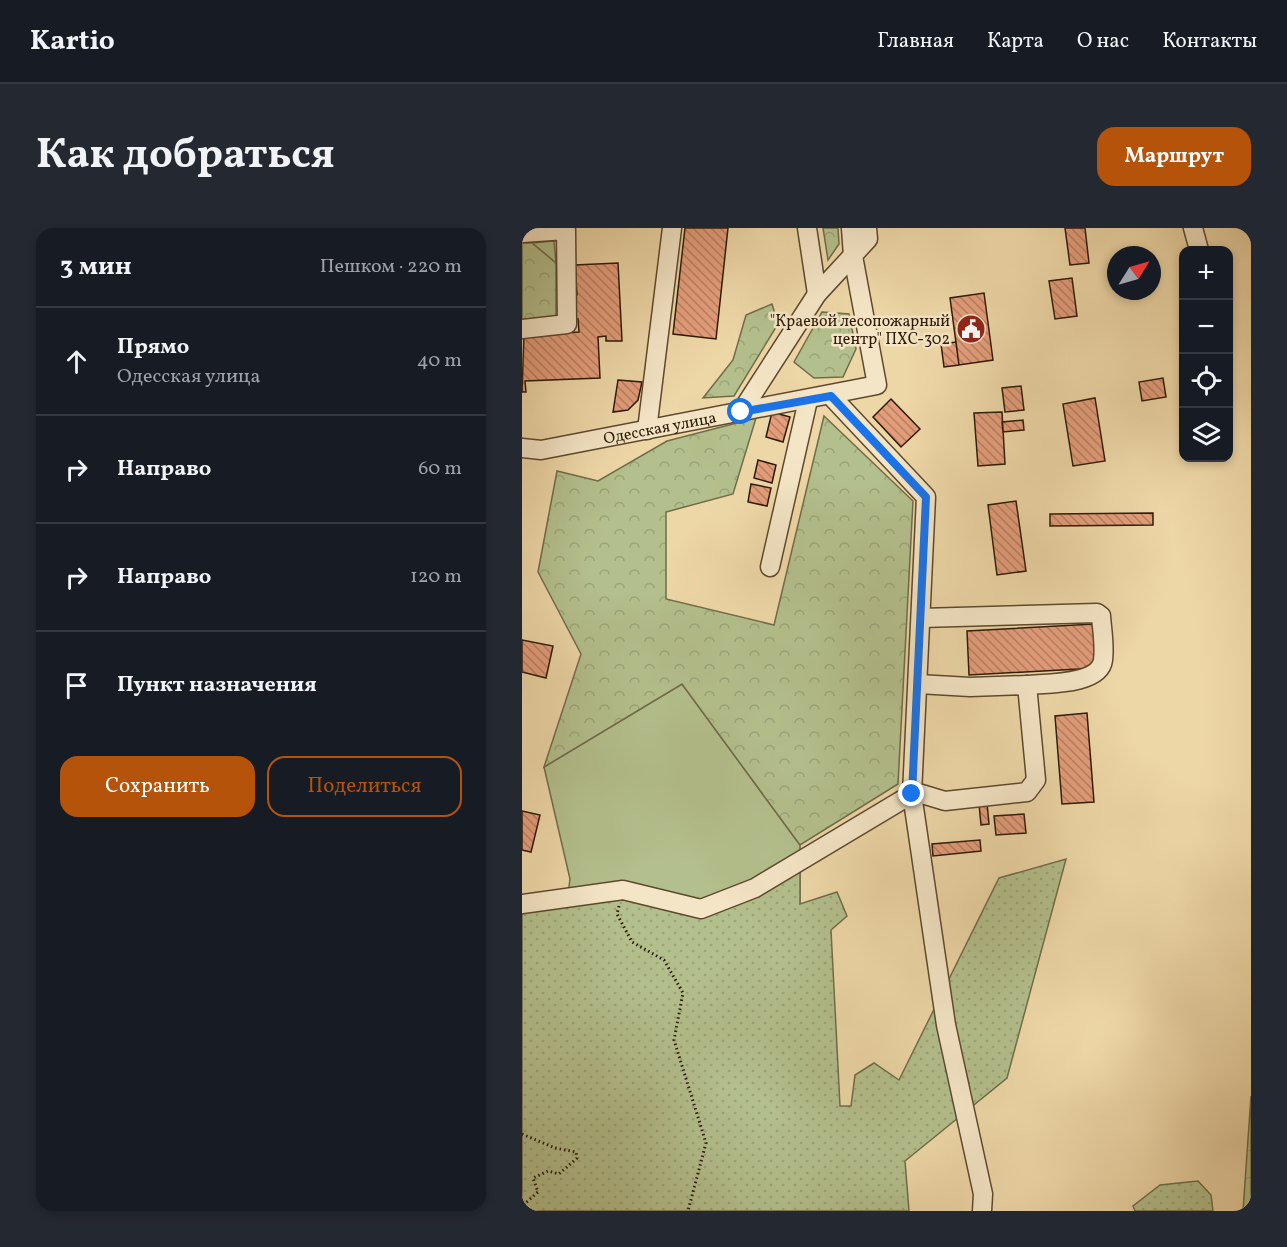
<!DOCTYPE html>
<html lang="ru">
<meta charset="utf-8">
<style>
:root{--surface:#171b24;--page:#242831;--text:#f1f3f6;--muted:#9ea1a6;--line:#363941;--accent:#b45309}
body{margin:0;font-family:Vollkorn,serif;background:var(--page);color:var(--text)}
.controls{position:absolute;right:18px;top:18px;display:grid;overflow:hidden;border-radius:12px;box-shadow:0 3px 9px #0003}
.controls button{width:54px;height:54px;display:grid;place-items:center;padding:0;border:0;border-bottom:2px solid var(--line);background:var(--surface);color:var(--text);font:30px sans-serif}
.compass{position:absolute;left:585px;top:18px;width:54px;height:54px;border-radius:50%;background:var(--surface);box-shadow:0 3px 9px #0003;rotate:53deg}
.stop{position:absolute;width:18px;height:18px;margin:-14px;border:4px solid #1a73e8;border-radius:50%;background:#fff}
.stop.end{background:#1a73e8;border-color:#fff;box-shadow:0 2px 6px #0008}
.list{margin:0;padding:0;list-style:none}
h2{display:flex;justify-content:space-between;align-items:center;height:78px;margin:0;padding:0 24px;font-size:26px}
h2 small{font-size:20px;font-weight:400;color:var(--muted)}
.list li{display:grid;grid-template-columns:39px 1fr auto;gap:18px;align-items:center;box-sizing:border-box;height:108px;padding:0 24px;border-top:2px solid var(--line)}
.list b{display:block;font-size:22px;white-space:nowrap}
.list p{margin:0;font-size:20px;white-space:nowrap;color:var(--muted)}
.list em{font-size:20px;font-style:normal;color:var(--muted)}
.actions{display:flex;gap:12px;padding:18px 24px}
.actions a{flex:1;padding:14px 0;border:2px solid var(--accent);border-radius:18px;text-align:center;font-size:21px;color:var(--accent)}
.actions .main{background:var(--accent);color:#fff}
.icon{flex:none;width:33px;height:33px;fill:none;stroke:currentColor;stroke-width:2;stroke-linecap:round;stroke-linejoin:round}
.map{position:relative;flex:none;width:729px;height:983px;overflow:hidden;border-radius:18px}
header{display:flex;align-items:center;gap:36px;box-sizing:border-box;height:84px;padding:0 30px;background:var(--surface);border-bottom:2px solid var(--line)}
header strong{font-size:28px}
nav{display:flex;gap:33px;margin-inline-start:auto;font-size:21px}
.intro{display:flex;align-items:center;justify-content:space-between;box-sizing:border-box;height:144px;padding:0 36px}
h1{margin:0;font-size:42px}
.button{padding:15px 27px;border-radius:18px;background:var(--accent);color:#fff;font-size:21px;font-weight:700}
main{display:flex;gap:36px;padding:0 36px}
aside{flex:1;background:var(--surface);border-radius:18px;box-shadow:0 3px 9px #0003}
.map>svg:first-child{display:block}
</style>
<header>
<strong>Kartio</strong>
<nav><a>Главная</a><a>Карта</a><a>О нас</a><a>Контакты</a></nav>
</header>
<div class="intro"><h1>Как добраться</h1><a class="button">Маршрут</a></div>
<main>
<aside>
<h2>3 мин<small>Пешком · 220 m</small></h2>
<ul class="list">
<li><svg class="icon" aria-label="ahead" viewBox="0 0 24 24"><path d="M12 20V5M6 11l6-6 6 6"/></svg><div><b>Прямо</b><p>Одесская улица</p></div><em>40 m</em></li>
<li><svg class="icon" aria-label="right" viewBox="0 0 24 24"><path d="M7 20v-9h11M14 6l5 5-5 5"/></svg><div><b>Направо</b></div><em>60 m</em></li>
<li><svg class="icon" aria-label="right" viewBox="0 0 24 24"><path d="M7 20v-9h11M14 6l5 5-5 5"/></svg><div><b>Направо</b></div><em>120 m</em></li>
<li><svg class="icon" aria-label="arrive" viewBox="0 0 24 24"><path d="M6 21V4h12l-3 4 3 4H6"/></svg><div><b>Пункт назначения</b></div></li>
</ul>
<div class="actions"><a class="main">Сохранить</a><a>Поделиться</a></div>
</aside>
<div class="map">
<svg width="729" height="983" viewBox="0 0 729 983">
<defs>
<pattern id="forest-crowns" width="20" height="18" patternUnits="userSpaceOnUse" patternTransform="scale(1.5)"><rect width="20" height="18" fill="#b3bf8c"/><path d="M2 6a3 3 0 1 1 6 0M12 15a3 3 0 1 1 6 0" fill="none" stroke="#9aa477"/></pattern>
<pattern id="park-dots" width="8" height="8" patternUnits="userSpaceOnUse" patternTransform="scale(1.5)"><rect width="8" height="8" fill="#b3bf8c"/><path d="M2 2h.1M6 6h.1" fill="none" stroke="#9aa477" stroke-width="1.8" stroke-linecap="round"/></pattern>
<pattern id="building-back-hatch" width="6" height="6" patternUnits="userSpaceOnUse" patternTransform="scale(1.5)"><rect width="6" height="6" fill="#e39d7a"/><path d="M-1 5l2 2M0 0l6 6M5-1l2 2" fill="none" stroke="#b87f62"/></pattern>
</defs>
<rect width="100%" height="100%" fill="#eed7a7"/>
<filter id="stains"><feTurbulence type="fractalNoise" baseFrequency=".00333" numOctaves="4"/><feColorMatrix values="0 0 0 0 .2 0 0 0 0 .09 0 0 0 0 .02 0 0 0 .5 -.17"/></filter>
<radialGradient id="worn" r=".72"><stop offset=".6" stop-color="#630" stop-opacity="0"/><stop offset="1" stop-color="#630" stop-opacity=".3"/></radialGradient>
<path fill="#b3bf8c" stroke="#706c49" stroke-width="1.5" d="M32 13 34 35 10 15Z
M160 456 278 617V676L0 983V711L41 704 48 651 22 539Z"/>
<path fill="url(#forest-crowns)" stroke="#706c49" stroke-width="1.5" d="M301 0H316L317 16 306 32Z
M0 15H10L34 35V89L0 92Z
M250 76 256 96 212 168 181 170 211 132 224 87Z
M300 84 327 86 334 121 321 149 292 150 272 134Z
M302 188 391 273 376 556 278 617 160 456 22 539 59 426 16 344 35 243 76 253 145 213 234 190 211 266 144 284V371L252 397Z
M729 868V983H721Z"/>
<path fill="url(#park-dots)" stroke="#706c49" stroke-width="1.5" d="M544 631 485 850 383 933 387 983H0V676L101 662 179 681 278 633V676L315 664 325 688 309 702 318 878H329L333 847 352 835 377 852 477 650Z
M676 953 689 967 691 983H613L611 978 638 957Z"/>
<path fill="url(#building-back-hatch)" stroke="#2d1a06" stroke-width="1.5" d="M163 0H206L194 111 151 106Z
M543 0H563L567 35 548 37Z
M96 35 100 113H84V108L76 109 78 150 3 153 4 164H0L2 107 57 104 56 91H52L51 68 55 67 53 37Z
M550 50 555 88 533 91 527 53Z
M462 65 471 132 437 137 428 70Z
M434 114 437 137 422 139 419 116Z
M641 150 644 169 620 173 617 154Z
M96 152 120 154 116 172 106 182 91 184Z
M499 158 502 182 483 184 480 160Z
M573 170 583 233 551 238 541 176Z
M369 171 398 201 379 219 351 189Z
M250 184 268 189 261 214 244 209Z
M480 184 483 236 456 238 452 185Z
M501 192 502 202 481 204 480 194Z
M236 232 254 237 250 255 232 250Z
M229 256 249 260 245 278 226 274Z
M494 273 504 343 475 347 466 277Z
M631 285V297L528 298V286Z
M572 396 575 440 447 447 445 403Z
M0 412 31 418 24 450 0 444Z
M565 485 572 574 540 576 533 488Z
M465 575 467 596 459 597 457 576Z
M0 583 18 587 9 624 0 622Z
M502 586 504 605 474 607 472 588Z
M458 612 459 623 411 628 410 616Z"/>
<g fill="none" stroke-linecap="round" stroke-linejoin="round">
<g stroke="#5d492e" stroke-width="21">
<g id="minor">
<path d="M285 0 295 66"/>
<path d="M671 0 677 22"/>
<path d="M0 5 44 2 45 96 0 101"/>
<path d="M309 168 404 269 390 566 424 797 461 966 460 983"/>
<path d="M219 184 295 66 346 11 345 0"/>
<path d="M125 202 150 0"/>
<path id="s1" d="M0 220 19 222 355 157 331 28 329 0"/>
<path d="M248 339 286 172"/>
<path d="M399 390 575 385 579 388C580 402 583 418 581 432 578 457 525 455 505 457"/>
<path d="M390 563 423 573 505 564 514 552 505 457 448 459 396 456"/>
<path d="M0 676 101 662 179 681 233 660 390 566"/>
</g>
</g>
<path stroke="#2d1a06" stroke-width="3" stroke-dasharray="1.5 3" stroke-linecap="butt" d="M97 678 95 686 110 714 142 732 161 765 152 812 184 915 166 983
M0 906 33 920 54 924 55 930 37 946 26 943 11 950 16 964 0 978"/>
<use href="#minor" stroke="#f4e5c6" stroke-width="18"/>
</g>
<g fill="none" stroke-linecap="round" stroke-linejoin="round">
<path stroke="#1a73e8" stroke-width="8" d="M219 184 309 168 404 269 390 566"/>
</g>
<defs>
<g id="civic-disc" transform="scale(1.5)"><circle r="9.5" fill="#8f2418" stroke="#f4e5c6"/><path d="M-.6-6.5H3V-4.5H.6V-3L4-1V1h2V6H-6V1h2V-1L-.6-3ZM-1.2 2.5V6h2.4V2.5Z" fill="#fff"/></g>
</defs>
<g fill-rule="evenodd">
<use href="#civic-disc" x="449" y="101"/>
</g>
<g text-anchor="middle" stroke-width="5" stroke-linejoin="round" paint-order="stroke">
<g font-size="16" fill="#2d1a06" stroke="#f4e5c6" text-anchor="end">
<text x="428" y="98">"Краевой лесопожарный<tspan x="428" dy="18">центр" ПХС-302</tspan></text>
</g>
<g font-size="16" fill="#2d1a06" stroke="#f4e5c6">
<text dy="6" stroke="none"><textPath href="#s1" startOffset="140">Одесская улица</textPath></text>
</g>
</g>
<rect width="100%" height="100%" filter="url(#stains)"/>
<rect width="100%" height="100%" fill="url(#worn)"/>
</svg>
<div class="controls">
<button>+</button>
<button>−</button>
<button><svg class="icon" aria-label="locate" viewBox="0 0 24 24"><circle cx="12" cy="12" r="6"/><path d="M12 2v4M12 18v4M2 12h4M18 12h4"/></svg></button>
<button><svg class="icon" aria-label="layers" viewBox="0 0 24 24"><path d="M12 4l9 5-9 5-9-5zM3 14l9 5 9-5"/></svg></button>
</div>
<svg class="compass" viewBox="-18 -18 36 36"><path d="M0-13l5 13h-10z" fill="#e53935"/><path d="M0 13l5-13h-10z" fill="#9ea1a6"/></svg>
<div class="stop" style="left:219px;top:184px"></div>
<div class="stop end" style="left:390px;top:566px"></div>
</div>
</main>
